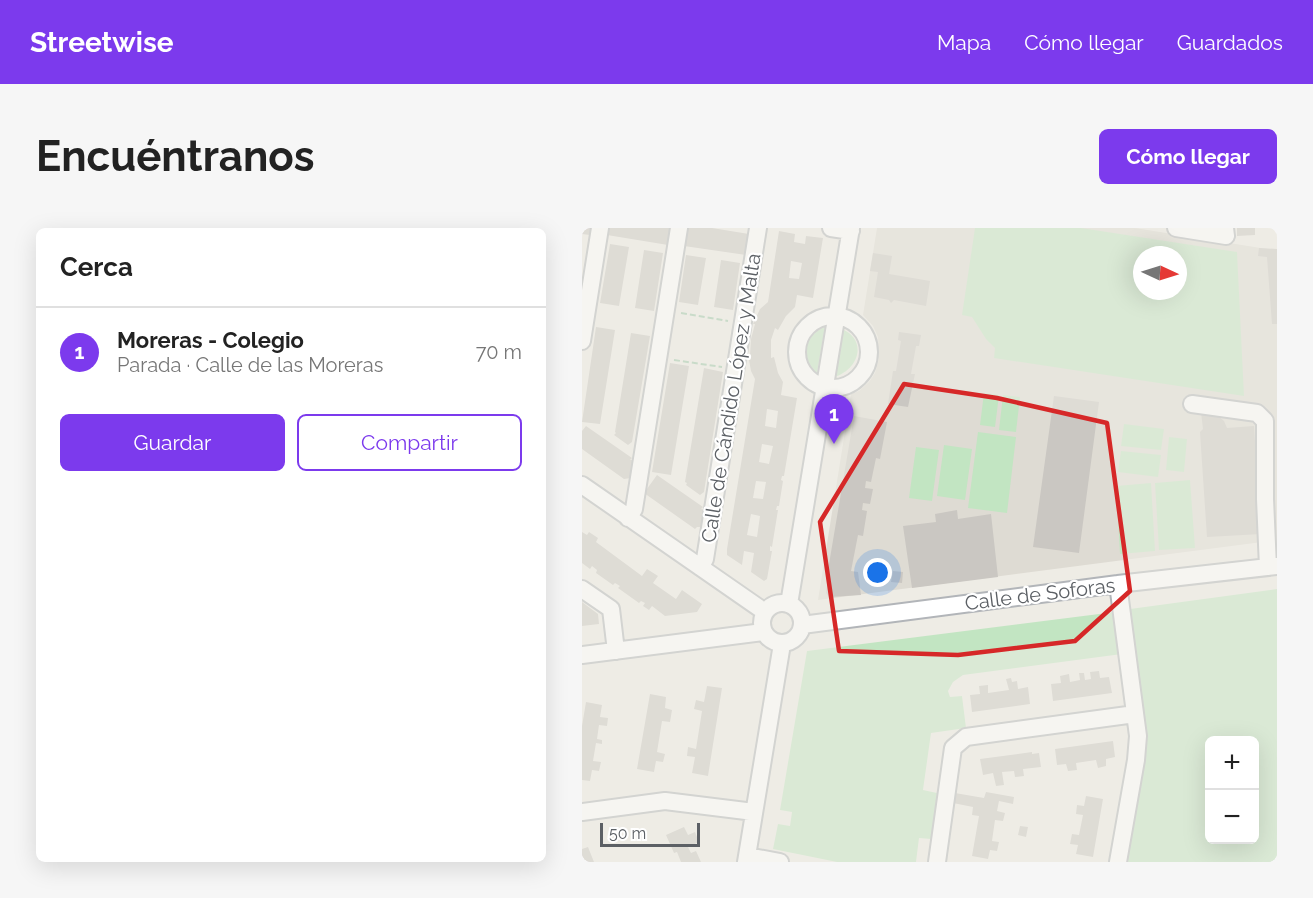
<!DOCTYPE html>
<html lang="es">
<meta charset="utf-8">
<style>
:root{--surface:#fff;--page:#f6f6f6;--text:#222;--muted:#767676;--line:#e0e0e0;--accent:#7c3aed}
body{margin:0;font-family:Raleway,sans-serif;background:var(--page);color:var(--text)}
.controls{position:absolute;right:18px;bottom:18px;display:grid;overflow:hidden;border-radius:9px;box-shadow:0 6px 24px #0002}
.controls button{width:54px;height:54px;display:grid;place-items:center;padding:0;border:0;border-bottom:2px solid var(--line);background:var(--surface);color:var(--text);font:30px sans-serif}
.compass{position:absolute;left:551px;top:18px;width:54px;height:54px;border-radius:50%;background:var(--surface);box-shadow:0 6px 24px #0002;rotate:94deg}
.scale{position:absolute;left:18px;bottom:15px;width:100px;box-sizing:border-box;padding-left:6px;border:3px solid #5c6065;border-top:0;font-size:16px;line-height:21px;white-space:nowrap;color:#5c6065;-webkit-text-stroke:4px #fff;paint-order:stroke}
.you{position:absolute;left:296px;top:345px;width:21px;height:21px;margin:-15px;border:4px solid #fff;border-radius:50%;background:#1a73e8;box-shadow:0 0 0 9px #1a73e833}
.badge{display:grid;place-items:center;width:39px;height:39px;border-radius:50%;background:var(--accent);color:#fff;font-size:20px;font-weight:700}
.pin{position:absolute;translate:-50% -50px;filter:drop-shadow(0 2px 3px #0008)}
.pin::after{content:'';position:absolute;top:32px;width:21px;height:18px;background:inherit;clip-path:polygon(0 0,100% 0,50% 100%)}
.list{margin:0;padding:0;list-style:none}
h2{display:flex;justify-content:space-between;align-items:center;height:78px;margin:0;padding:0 24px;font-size:26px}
h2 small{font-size:20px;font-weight:400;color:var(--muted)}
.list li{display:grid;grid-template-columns:39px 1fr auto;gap:18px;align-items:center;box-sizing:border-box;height:90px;padding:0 24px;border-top:2px solid var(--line)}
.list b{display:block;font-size:22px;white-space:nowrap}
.list p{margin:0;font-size:20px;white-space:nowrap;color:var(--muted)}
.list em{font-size:20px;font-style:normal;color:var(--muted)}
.actions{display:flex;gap:12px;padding:18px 24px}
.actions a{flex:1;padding:14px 0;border:2px solid var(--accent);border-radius:9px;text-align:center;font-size:21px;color:var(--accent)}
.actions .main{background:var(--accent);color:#fff}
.map{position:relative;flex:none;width:695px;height:634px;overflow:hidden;border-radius:9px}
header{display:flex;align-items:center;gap:36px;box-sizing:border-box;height:84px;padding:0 30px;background:var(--accent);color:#fff}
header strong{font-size:28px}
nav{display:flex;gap:33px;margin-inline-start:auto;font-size:21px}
.intro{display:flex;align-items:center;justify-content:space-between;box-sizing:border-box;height:144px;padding:0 36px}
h1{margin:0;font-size:42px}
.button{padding:15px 27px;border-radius:9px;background:var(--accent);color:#fff;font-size:21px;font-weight:700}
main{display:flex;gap:36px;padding:0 36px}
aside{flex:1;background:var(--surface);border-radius:9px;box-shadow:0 6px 24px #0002}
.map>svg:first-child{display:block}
</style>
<header>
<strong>Streetwise</strong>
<nav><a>Mapa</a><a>Cómo llegar</a><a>Guardados</a></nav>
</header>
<div class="intro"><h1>Encuéntranos</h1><a class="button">Cómo llegar</a></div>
<main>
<aside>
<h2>Cerca<small></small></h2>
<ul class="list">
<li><span class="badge">1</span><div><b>Moreras - Colegio</b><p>Parada · Calle de las Moreras</p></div><em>70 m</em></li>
</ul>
<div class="actions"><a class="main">Guardar</a><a>Compartir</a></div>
</aside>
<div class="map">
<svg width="695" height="634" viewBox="0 0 695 634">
<rect width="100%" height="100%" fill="#eeece5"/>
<path fill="#dedbd3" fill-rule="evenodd" d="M295 0H553L685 21H695V312L236 372 269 166 277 163 287 154 293 145 297 131 296 109 291 98 281 87ZM560 27H596V63H560Z"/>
<path fill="#c2e5c2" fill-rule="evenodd" d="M393 0H499L655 24 662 168 412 130 413 120 404 111 390 89 380 87ZM560 27H596V63H560Z
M243 99 235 145C217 130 222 107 243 99Z
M260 101C286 112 277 142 252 149Z
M402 165 417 167 413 199 398 197Z
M421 167 438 169 434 204 417 202Z
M542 196 582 201 579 222 539 218Z
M396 204 434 209 425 285 386 280Z
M587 209 605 211 602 244 584 242Z
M362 217 390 221 383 272 355 268Z
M334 219 357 222 350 273 327 270Z
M539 223 579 227 576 249 536 244Z
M608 252 613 320 577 322 573 255Z
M569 255 573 323 538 326 534 258Z
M695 361V634H542L559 529 548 381ZM628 512H672V612H628Z
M533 384 540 426 381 447 371 454 366 463 368 469 380 468 384 500 349 505 341 562 355 565 349 611 337 610 334 634H255L191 621 196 596 208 598 210 584 198 582 225 423Z"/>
<path fill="#cac7c2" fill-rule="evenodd" d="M0 0H9L8 7 0 6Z
M26 0H89L86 17 25 7Z
M105 0H130L167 6 164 27 102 18Z
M655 0H673V7L655 8Z
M197 3 213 6 212 14 223 16 224 8 241 10 231 70 215 67 213 79 204 88 196 102 193 100 189 112V130L192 129 196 145 201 154 199 167 215 170 202 248H200L199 252 201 253 197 278H195L194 282H196L190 319 188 318V323H190L185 351 182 353 169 344 172 325 162 323 160 337 145 327V321L173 151 169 143 166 127H168L169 111 173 96H171L178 81 186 74ZM209 33 220 35 217 51 207 50ZM185 181 196 183 194 200 183 198ZM180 216 191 218 187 236 177 234ZM174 253 184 254 181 271 171 270ZM169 286 178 288 175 309 165 307Z
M28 16 47 19 37 78 18 75Z
M677 20 695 21V96H690L685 29 676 28Z
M62 22 81 25 72 83 53 80Z
M291 25 310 28 307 46 348 53 344 78 312 72 309 75 307 72 292 69 296 44 288 43Z
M104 27 124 30 116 77 97 74Z
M139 32 158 35 151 82 132 79Z
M14 99 33 102 18 196 0 194Z
M317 104 339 107 337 118H334L329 146H333L326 179 306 176 311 143H314L319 113 316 112Z
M49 105 68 108 50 214 46 217 32 207 34 205 33 204Z
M88 135 107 138 89 247 70 244Z
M122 140 141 144 122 264 118 267 104 257 105 255 103 254Z
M472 168 517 174 497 325 451 319Z
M619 184 635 187 642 193 645 200 672 198 679 306 625 309 618 204 621 201Z
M272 188 305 194 298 231 294 230 289 254 284 253 283 260 291 261 288 276 281 275 280 282 285 283 281 308 276 307 269 343 276 344 279 367 247 369 244 365 247 343 246 342Z
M4 198 50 230 48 232H52L49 250 42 251 0 221V203Z
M75 247 121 279 119 281 123 282 120 299H115L113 301 62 265Z
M375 282 376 291 409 286 416 349 330 360 321 298 354 294 353 286Z
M0 304 5 307 7 304 16 310 14 314 60 348 65 341 76 348 71 355 94 371 100 362 120 376 115 384 83 388 70 378 67 382 61 378 63 375 59 373 57 375 36 360 38 358 33 355 31 357 14 345 15 342 10 338 8 341 0 335Z
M311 343 321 344 320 355 309 354Z
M0 374 16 386 17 396 0 398Z
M517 443 518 450 527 449 530 465 471 473 469 456 479 455 478 448 487 446 488 454 498 452 497 445H502L503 452 509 451 508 444Z
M429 450 430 454 435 453 436 461 446 459 448 476 390 484 388 467 398 466 397 458 406 457V465L427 462 424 451Z
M125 458 140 460 126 548 110 545 113 529 105 528 106 519 114 521 120 483 112 481 114 472 122 474Z
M68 466 84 469 83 480 90 482 88 494 80 493 75 524 83 526 81 534 74 533 72 544 55 541Z
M4 474 20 477 18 489 26 490 25 498 17 497 15 511 20 512V516L14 515 11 533 19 534 17 543 10 542 8 553 0 552V498Z
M531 513 533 529 524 531V538L516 540 514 532 494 535 495 542 486 543 484 536 475 537 473 521Z
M450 524V526L457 525 459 539 441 541 442 548 433 549 432 543 420 544 422 557 414 558 411 545 401 547 398 531Z
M404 564 432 569 431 576 417 573 415 583 423 585 421 593 413 592 410 613 417 614 415 623 408 622 406 631 390 628 397 588 390 587 391 579 371 575 373 565 402 570Z
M504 568 521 571 511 629 494 626 496 617 488 616 490 606 497 607 501 587 494 586 495 577 502 578Z
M438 598 446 599 444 609 436 607Z
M102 599 106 607 113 604 117 614 106 619 109 625 114 623 119 634H99L95 624 92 625 84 607Z
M6 619 12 634H0V621Z"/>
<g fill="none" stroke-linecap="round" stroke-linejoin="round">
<g stroke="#b2b5b9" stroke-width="20">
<path id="minor" d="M249 0 269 3
M594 0 644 8 643 0
M215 124a36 36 0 1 1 72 0a36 36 0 1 1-72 0Z
M0 113 18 0
M610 176 675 185 683 193V271L686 339
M0 257 183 384
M46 290 52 281 97 0
M118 339 123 331 176 0
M536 356 556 508 554 532 536 634
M0 361 29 381 34 423
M180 395a20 20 0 1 1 40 0a20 20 0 1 1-40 0Z
M207 376 269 0
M220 397 536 356 695 338
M0 427 181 404
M0 584 83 573 172 584
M165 628 198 634
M164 634 200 416
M355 634 371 520 384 509 553 486"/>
</g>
<path stroke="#9bc6a7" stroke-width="2" stroke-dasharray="6 3" stroke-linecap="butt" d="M99 85 146 93
M92 132 140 139"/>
<use href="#minor" stroke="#fff" stroke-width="16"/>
</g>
<path d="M0 0H695V634H0ZM322 156 415 170 525 195 548 363 493 413 376 427 257 423 238 294Z" fill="#eeece5" fill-opacity=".55" fill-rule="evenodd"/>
<path fill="none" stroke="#d62828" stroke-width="4.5" stroke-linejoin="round" d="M322 156 415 170 525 195 548 363 493 413 376 427 257 423 238 294Z"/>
<g text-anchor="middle" stroke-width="4.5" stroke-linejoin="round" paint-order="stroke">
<g font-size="20" fill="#5c6065" stroke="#fff">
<text transform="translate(149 170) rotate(-81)" y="7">Calle de Cándido López y Malta</text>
<text transform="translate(458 366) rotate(-7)" y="7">Calle de Soforas</text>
</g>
</g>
</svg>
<div class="controls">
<button>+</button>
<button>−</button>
</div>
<svg class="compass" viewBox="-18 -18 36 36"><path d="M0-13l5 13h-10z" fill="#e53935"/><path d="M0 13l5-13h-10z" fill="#767676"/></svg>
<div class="scale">50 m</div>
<div class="you"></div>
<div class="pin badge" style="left:252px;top:216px">1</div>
</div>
</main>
